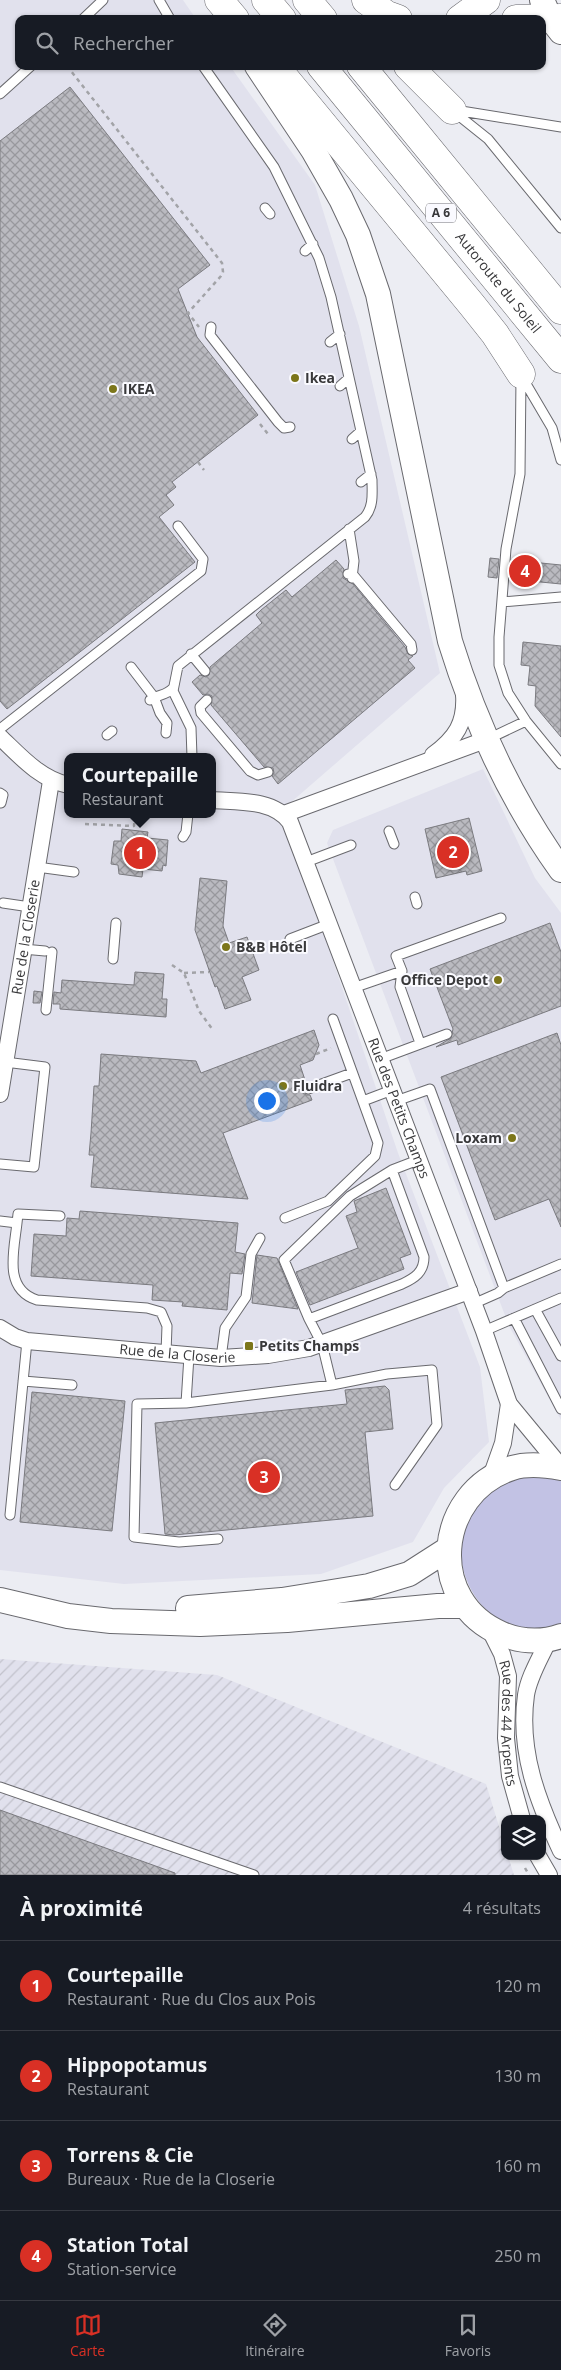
<!DOCTYPE html>
<html lang="fr">
<meta charset="utf-8">
<style>
:root{--surface:#171b24;--page:#20242c;--text:#f1f3f6;--muted:#9ea1a6;--line:#363941;--accent:#d93025}
body{margin:0;font-family:"Open Sans",sans-serif;background:var(--page);color:var(--text)}
.controls{position:absolute;right:15px;bottom:15px;display:grid;overflow:hidden;border-radius:10px;box-shadow:0 1px 4px #0004}
.controls button{width:45px;height:45px;display:grid;place-items:center;padding:0;border:0;border-bottom:1px solid var(--line);background:var(--surface);color:var(--text);font:25px sans-serif}
.you{position:absolute;left:266px;top:1100px;width:18px;height:18px;margin:-12px;border:4px solid #fff;border-radius:50%;background:#1a73e8;box-shadow:0 0 0 8px #1a73e833}
.badge{display:grid;place-items:center;width:32px;height:32px;border-radius:50%;background:var(--accent);color:#fff;font-size:16px;font-weight:700}
.pin{position:absolute;translate:-50% -50%;border:2px solid #fff;box-shadow:0 1px 5px #0006}
.popup{position:absolute;left:64px;top:753px;width:152px;height:65px;box-sizing:border-box;display:grid;place-content:center;border-radius:10px;background:var(--surface);filter:drop-shadow(0 1px 4px #0005);font-size:16px;white-space:nowrap;color:var(--muted)}
.popup b{font-size:19px;color:var(--text)}
.popup::after{content:'';position:absolute;left:50%;top:100%;margin-left:-10px;border:10px solid transparent;border-top-color:var(--surface)}
.list{margin:0;padding:0;list-style:none}
h2{display:flex;justify-content:space-between;align-items:center;height:65px;margin:0;padding:0 20px;font-size:21px}
h2 small{font-size:16px;font-weight:400;color:var(--muted)}
.list li{display:grid;grid-template-columns:32px 1fr auto;gap:15px;align-items:center;box-sizing:border-box;height:90px;padding:0 20px;border-top:1px solid var(--line)}
.list b{display:block;font-size:19px;white-space:nowrap}
.list p{margin:0;font-size:16px;white-space:nowrap;color:var(--muted)}
.list em{font-size:16px;font-style:normal;color:var(--muted)}
.icon{flex:none;width:28px;height:28px;fill:none;stroke:currentColor;stroke-width:2;stroke-linecap:round;stroke-linejoin:round}
.map{position:relative;flex:none;width:561px;height:1875px;overflow:hidden}
.search{position:absolute;background:var(--surface);box-shadow:0 1px 4px #0004;left:15px;right:15px;top:15px;height:55px;display:flex;align-items:center;gap:12px;box-sizing:border-box;padding:0 18px;border-radius:10px;color:var(--muted);font-size:19px}
.sheet{height:425px;background:var(--surface)}
nav{display:flex;justify-content:space-around;align-items:center;box-sizing:border-box;height:70px;border-top:1px solid var(--line);background:var(--surface);font-size:14px;color:var(--muted)}
nav a{display:grid;justify-items:center;gap:2px}
nav .on{color:var(--accent)}
.map>svg:first-child{display:block}
</style>
<div class="map">
<svg width="561" height="1875" viewBox="0 0 561 1875">
<defs>
<pattern id="industrial-furrows" width="10" height="10" patternUnits="userSpaceOnUse" patternTransform="scale(1.25)"><rect width="10" height="10" fill="#e1e1ed"/><path d="M-1 1l2-2M0 10L10 0M9 11l2-2" fill="none" stroke="#c2c2cc"/></pattern>
<pattern id="building-cross-hatch" width="8" height="8" patternUnits="userSpaceOnUse" patternTransform="scale(1.25)"><rect width="8" height="8" fill="#babac0"/><path d="M0 0l8 8M0 8l8-8" fill="none" stroke="#98989d"/></pattern>
</defs>
<rect width="100%" height="100%" fill="#ecedf3"/>
<path fill="#e1e1ed" fill-rule="evenodd" d="M0 0H183L196 19H19V66H230L315 185 359 326 440 673 282 810 398 1153 480 1367 489 1442 444 1488 413 1542 321 1574 124 1584 0 1570ZM68 757H212V814H68Z
M483 769 535 878 561 913V1420L509 1326 327 843 333 830Z"/>
<path fill="url(#industrial-furrows)" d="M0 1659 217 1675 486 1784 505 1846V1856H508L514 1875H0Z"/>
<path fill="#c2c2e4" d="M523 1477H550L561 1481V1625C477 1656 420 1533 498 1487 505 1482 515 1480 523 1477Z"/>
<path fill="url(#building-cross-hatch)" stroke="#7a7a7f" d="M70 87 210 265 178 289 197 337 258 415 172 482 176 487 166 495 174 505 159 517 195 562 7 709 0 701V141Z
M490 558 499 559 497 578 488 577Z
M336 560 344 569 343 578 353 584 405 647 408 654 413 656 408 660 415 668 278 784 272 776 274 773 273 768 264 767 211 705 212 696 208 694 203 695 192 682 200 675 206 677 209 675 210 667 262 623 256 615 261 610 286 590 292 597Z
M511 560 561 565V584L510 579Z
M523 642 561 646V737L535 706 536 686 528 685 530 666 521 665Z
M469 818 482 871 467 875 466 871 436 878 425 829Z
M122 829 148 832 147 838 168 840 166 866 163 865 162 871 143 869 142 877 119 874 118 865 111 864 114 841H121Z
M200 878 227 881 223 926 229 943 247 937 259 970 242 977 251 1000 225 1009 217 986 215 987 195 930Z
M550 923 561 952V1006L458 1045 457 1040 436 1047 451 1038 453 1029 430 969Z
M135 972 164 974 162 999H167L166 1017 60 1009V1004H53L54 992 61 993 62 980 134 985Z
M34 991 42 992 40 1003H33Z
M314 1030 319 1045 313 1060 300 1065 306 1083 302 1087V1092L306 1095H310L312 1100 223 1133 248 1199 91 1187 94 1155H89L91 1133 94 1086H99L101 1054 196 1061 201 1073Z
M557 1033 561 1045V1227L549 1199 495 1220 441 1077Z
M386 1188 411 1254 400 1258 404 1269 310 1305 296 1272 358 1248 346 1216 357 1212 354 1201Z
M80 1211 238 1223 235 1252 245 1254 242 1274 230 1273 227 1310 182 1306 183 1302 152 1300 153 1285 31 1276 34 1234 66 1236 67 1218 79 1219Z
M257 1255 277 1258 298 1309 252 1303Z
M385 1386 389 1390 393 1429 365 1432 373 1516 174 1535 165 1534 155 1423 347 1404 345 1390Z
M32 1392 125 1401 112 1531 20 1522Z
M0 1810 175 1873V1875H0Z"/>
<g fill="none" stroke-linecap="round" stroke-linejoin="round">
<g stroke="#69696e" stroke-width="11">
<path id="lane" d="M159 0 170 19
M83 19 103 0
M0 94 31 66
M455 110 561 127
M453 111 488 139 561 228
M265 208 270 214
M305 251 313 244
M211 327 210 335 278 422 284 428 290 427
M330 342 340 334
M521 377 520 474 506 549 499 637V665L508 693 526 721 561 764
M522 377 552 428 561 460
M340 386 349 378
M352 439 361 431
M361 482 371 474
M349 529 354 561 352 578
M348 574 354 576 411 644 412 650
M502 602 561 597
M191 654 205 671
M131 667 154 697 160 713 167 723 166 733
M150 700C158 694 166 696 173 688
M207 700 200 707 201 713 250 771 258 775 268 772
M0 729 201 571 203 559 178 526
M107 735 112 731
M488 739 526 721
M192 757 191 728 173 691 178 666 365 517C374 506 372 493 372 480L331 297 319 258 274 167 203 66
M0 793 3 795 1 803
M389 831 394 844
M183 837 186 832 188 814
M306 862 351 845
M37 867 74 872
M415 897 417 904
M3 903 30 907
M290 939 329 924
M23 949 45 951
M113 959 116 923
M353 988 402 971
M46 1010 52 952
M420 1043 400 987 402 971 396 956 501 918
M380 1059 447 1034
M308 1089 352 1073
M363 1101 392 1090
M396 1101 430 1089 504 1288
M0 1164 34 1167 45 1067 5 1062
M285 1218 328 1201 375 1156 378 1143 333 1019
M0 1221 17 1223C14 1251 3 1289 37 1300L147 1308 161 1312 167 1326 166 1353
M17 1223 18 1214 60 1216
M473 1304 498 1293 504 1288 561 1264
M535 1309 561 1356
M514 1318 561 1409
M309 1319 284 1260 350 1196 392 1170
M484 1331 561 1298
M221 1358 225 1328 246 1297 251 1254 260 1238
M23 1381 72 1385
M332 1385 322 1344 309 1319 402 1284C415 1278 424 1272 424 1257L392 1170 418 1160
M186 1403 189 1356
M10 1515 27 1341
M218 1539 179 1542 134 1537 137 1404 186 1403 332 1385 387 1374 432 1370 437 1425 395 1485
M0 1787 254 1875"/>
</g>
<g stroke="#69696e" stroke-width="18">
<g id="street">
<path d="M0 737C20 756 40 779 68 785"/>
<path d="M433 755C456 738 466 723 464 694"/>
<path id="s1" d="M212 800C238 802 273 799 290 822L484 1331 509 1404 561 1467"/>
<path d="M284 814 488 739"/>
<path id="s2" d="M0 1094 51 781"/>
<path id="s3" d="M0 1328 15 1337 27 1341 221 1358 268 1355 309 1348 469 1291"/>
<path d="M491 1477 503 1443 509 1404"/>
<path id="s4" d="M489 1628 502 1654 508 1676 506 1738 510 1776 522 1819"/>
<path d="M548 1641C540 1659 529 1676 526 1695 518 1751 538 1802 561 1851"/>
<path d="M538 1856 549 1875"/>
</g>
</g>
<g stroke="#69696e" stroke-width="26">
<path id="secondary" d="M542 0 550 18 561 32
M257 66 313 150 341 199 358 235 378 294 450 641C475 722 511 800 561 870
M561 1468C545 1465 528 1463 512 1468 435 1493 425 1602 502 1634 522 1642 541 1643 561 1636
M0 1600 68 1616 111 1621 200 1624 287 1620 438 1606H465
M188 1608 282 1600 369 1586 409 1574 448 1549"/>
</g>
<g stroke="#69696e" stroke-width="29">
<g id="highway">
<path d="M219 0 235 19"/>
<path d="M266 0 282 19"/>
<path d="M307 0 323 19"/>
<path d="M366 0 387 15 398 19"/>
<path d="M460 19 486 0"/>
<path d="M516 19 561 18"/>
<path d="M275 66 472 305 495 334 521 374"/>
<path id="s5" d="M321 66 561 359"/>
<path d="M361 66 561 310"/>
<path d="M408 66 452 110"/>
</g>
</g>
<path stroke="#a2a3a7" stroke-width="2.5" stroke-dasharray="4 4" stroke-linecap="butt" d="M67 66 222 263 223 272 221 276 188 313 199 327
M260 424 268 434
M198 462 204 470
M85 824 134 826 135 814
M172 965 184 973 199 1011 213 1030
M184 973 209 972
M316 1054 331 1048
M519 1856 522 1863
M525 1868 529 1875"/>
<use href="#lane" stroke="#fff" stroke-width="9"/>
<use href="#street" stroke="#fff" stroke-width="16"/>
<use href="#secondary" stroke="#fff" stroke-width="24"/>
<use href="#highway" stroke="#fff" stroke-width="28"/>
</g>
<g fill="#7c761a" stroke="#fafaff" stroke-width="2">
<circle cx="295" cy="378" r="5"/>
<circle cx="113" cy="389" r="5"/>
<circle cx="226" cy="947" r="5"/>
<circle cx="498" cy="980" r="5"/>
<circle cx="283" cy="1086" r="5"/>
<circle cx="512" cy="1138" r="5"/>
<rect x="244" y="1341" width="10" height="10" rx="2.5"/>
</g>
<g text-anchor="middle" stroke-width="4" stroke-linejoin="round" paint-order="stroke">
<rect fill="#fafaff" stroke="#737376" stroke-width="1" x="426" y="203.5" width="30" height="19" rx="4"/>
<g font-size="12" font-weight="bold" fill="#39393b">
<text x="441" y="217">A 6</text>
</g>
<g font-size="14" fill="#39393b" stroke="#fafaff">
<text dy="5" stroke="none"><textPath href="#s5" startOffset="280">Autoroute du Soleil</textPath></text>
<text dy="5" stroke="none"><textPath href="#s2" startOffset="159">Rue de la Closerie</textPath></text>
<text dy="5" stroke="none"><textPath href="#s1" startOffset="390">Rue des Petits Champs</textPath></text>
<text dy="5" stroke="none"><textPath href="#s3" startOffset="181">Rue de la Closerie</textPath></text>
<text dy="5" stroke="none"><textPath href="#s4" startOffset="99">Rue des 44 Arpents</textPath></text>
</g>
<g font-size="14" font-weight="bold" fill="#39393b" stroke="#fafaff" text-anchor="start">
<text x="305" y="383">Ikea</text>
<text x="123" y="394">IKEA</text>
<text x="236" y="952">B&amp;B Hôtel</text>
<text x="488" y="985" text-anchor="end">Office Depot</text>
<text x="293" y="1091">Fluidra</text>
<text x="502" y="1143" text-anchor="end">Loxam</text>
<text x="259" y="1351">Petits Champs</text>
</g>
</g>
</svg>
<div class="controls">
<button><svg class="icon" aria-label="layers" viewBox="0 0 24 24"><path d="M12 4l9 5-9 5-9-5zM3 14l9 5 9-5"/></svg></button>
</div>
<div class="you"></div>
<div class="pin badge" style="left:140px;top:853px">1</div>
<div class="popup"><b>Courtepaille</b>Restaurant</div>
<div class="pin badge" style="left:453px;top:852px">2</div>
<div class="pin badge" style="left:264px;top:1477px">3</div>
<div class="pin badge" style="left:525px;top:571px">4</div>
<div class="search"><svg class="icon" aria-label="search" viewBox="0 0 24 24"><circle cx="10" cy="10" r="6"/><path d="M15 15l6 6"/></svg>Rechercher</div>
</div>
<section class="sheet">
<h2>À proximité<small>4 résultats</small></h2>
<ul class="list">
<li><span class="badge">1</span><div><b>Courtepaille</b><p>Restaurant · Rue du Clos aux Pois</p></div><em>120 m</em></li>
<li><span class="badge">2</span><div><b>Hippopotamus</b><p>Restaurant</p></div><em>130 m</em></li>
<li><span class="badge">3</span><div><b>Torrens &amp; Cie</b><p>Bureaux · Rue de la Closerie</p></div><em>160 m</em></li>
<li><span class="badge">4</span><div><b>Station Total</b><p>Station-service</p></div><em>250 m</em></li>
</ul>
</section>
<nav>
<a class="on"><svg class="icon" aria-label="map" viewBox="0 0 24 24"><path d="M3 6l6-2 6 2 6-2v14l-6 2-6-2-6 2zM9 4v14M15 6v14"/></svg>Carte</a>
<a><svg class="icon" aria-label="directions" viewBox="0 0 24 24"><path d="M12 3l9 9-9 9-9-9zM9 14v-3h6M13 9l2 2-2 2"/></svg>Itinéraire</a>
<a><svg class="icon" aria-label="saved" viewBox="0 0 24 24"><path d="M7 4h10v16l-5-4-5 4z"/></svg>Favoris</a>
</nav>
